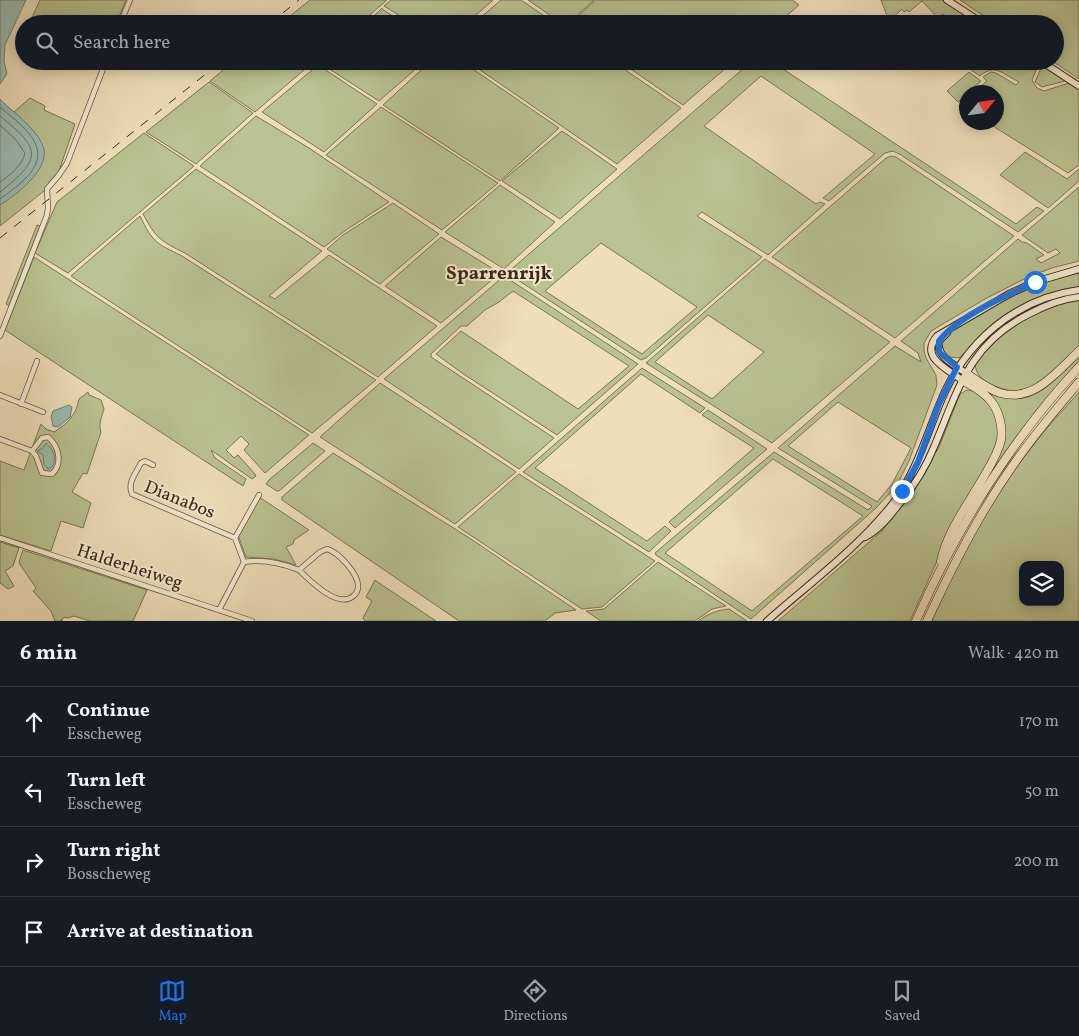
<!DOCTYPE html>
<meta charset="utf-8">
<style>
:root{--surface:#171b24;--page:#242831;--text:#f1f3f6;--muted:#9ea1a6;--line:#363941;--accent:#1a73e8}
body{margin:0;font-family:Vollkorn,serif;background:var(--page);color:var(--text)}
.controls{position:absolute;right:15px;bottom:15px;display:grid;overflow:hidden;border-radius:10px;box-shadow:0 2px 12px #0003}
.controls button{width:45px;height:45px;display:grid;place-items:center;padding:0;border:0;border-bottom:1px solid var(--line);background:var(--surface);color:var(--text);font:25px sans-serif}
.compass{position:absolute;left:959px;top:85px;width:45px;height:45px;border-radius:50%;background:var(--surface);box-shadow:0 2px 12px #0003;rotate:61deg}
.stop{position:absolute;width:15px;height:15px;margin:-11px;border:4px solid #1a73e8;border-radius:50%;background:#fff}
.stop.end{background:#1a73e8;border-color:#fff;box-shadow:0 1px 5px #0008}
.list{margin:0;padding:0;list-style:none}
h2{display:flex;justify-content:space-between;align-items:center;height:65px;margin:0;padding:0 20px;font-size:21px}
h2 small{font-size:16px;font-weight:400;color:var(--muted)}
.list li{display:grid;grid-template-columns:32px 1fr auto;gap:15px;align-items:center;box-sizing:border-box;height:70px;padding:0 20px;border-top:1px solid var(--line)}
.list b{display:block;font-size:19px;white-space:nowrap}
.list p{margin:0;font-size:16px;white-space:nowrap;color:var(--muted)}
.list em{font-size:16px;font-style:normal;color:var(--muted)}
.icon{flex:none;width:28px;height:28px;fill:none;stroke:currentColor;stroke-width:2;stroke-linecap:round;stroke-linejoin:round}
.map{position:relative;flex:none;width:1079px;height:621px;overflow:hidden}
.search{position:absolute;background:var(--surface);box-shadow:0 2px 12px #0003;left:15px;right:15px;top:15px;height:55px;display:flex;align-items:center;gap:12px;box-sizing:border-box;padding:0 18px;border-radius:28px;color:var(--muted);font-size:19px}
.sheet{height:345px;background:var(--surface)}
nav{display:flex;justify-content:space-around;align-items:center;box-sizing:border-box;height:70px;border-top:1px solid var(--line);background:var(--surface);font-size:14px;color:var(--muted)}
nav a{display:grid;justify-items:center;gap:2px}
nav .on{color:var(--accent)}
.map>svg:first-child{display:block}
</style>
<div class="map">
<svg width="1079" height="621" viewBox="0 0 1079 621">
<rect width="100%" height="100%" fill="#eedfba"/>
<filter id="stains"><feTurbulence type="fractalNoise" baseFrequency=".004" numOctaves="4"/><feColorMatrix values="0 0 0 0 .2 0 0 0 0 .09 0 0 0 0 .02 0 0 0 .5 -.17"/></filter>
<radialGradient id="worn" r=".72"><stop offset=".6" stop-color="#630" stop-opacity="0"/><stop offset="1" stop-color="#630" stop-opacity=".3"/></radialGradient>
<path fill="#b9c290" stroke="#7a7652" fill-rule="evenodd" d="M40 0H126L116 24H62L58 22V24H29Z
M310 0H387L359 24H280Z
M391 0H493L466 24H413L384 6Z
M501 0H521L556 24H473Z
M528 0H594L567 24H563Z
M596 0H792L799 5 777 24H569Z
M881 0H942L978 24H958L943 14 938 18 922 1 909 12 907 10 904 12 902 9 889 21Z
M960 0H1079V79L1052 61H1055V24H996Z
M382 8V9L405 24H366Z
M234 61H308L311 64 255 112 210 81Z
M321 61H425L379 101 320 63Z
M431 61H461L559 128 500 181 383 105Z
M467 61H612L681 108 617 164Z
M619 61H734L683 105Z
M752 61H771L1016 224 1037 207 1044 211 1018 232 901 155 893 151 885 153 829 201 823 198 875 154 761 76 704 126 816 204 820 202 825 204 768 255 702 212 697 216 762 257 646 358 641 360 507 273ZM601 243 697 307 642 354 545 291Z
M981 61H1036L1039 63 1032 80 1037 88 1044 91 1069 83 1079 90V165L1068 173 988 123 996 122V92H974L987 81 983 77 991 72 996 73 1016 85 1019 82C1003 74 995 63 980 76L971 70Z
M318 65 377 104 324 152 262 112Z
M1042 66 1065 81 1042 87 1035 82Z
M969 72 981 81 958 102 947 91Z
M209 82 253 113 196 164 146 132Z
M30 98 45 106 44 110 75 124 59 171 51 180 44 191 0 226V205C44 173 64 153 14 112Z
M381 107 498 183 442 230 326 155Z
M256 116 309 148 389 202 346 230 324 247 200 166Z
M562 131 617 169 560 219 502 181Z
M144 133 194 166 68 273 35 253 57 202Z
M1025 152 1067 179 1079 169V181L1048 208 1000 175Z
M891 156 896 157 1014 236 895 338 772 257 886 158Z
M196 169 322 251 269 296 275 299 329 255 437 326 378 377 185 253C160 241 156 238 143 214Z
M500 185 555 222 504 269 445 232Z
M1079 187V261L1052 268 1030 276 985 299 931 331 924 343V351L926 358 936 375 937 385 909 461 897 485 890 493 876 508 751 619 656 555 655 553 774 452 868 510 872 506 778 448 895 346 921 362 918 353 901 341 1018 239 1022 242 1027 243 1044 255 1036 259 1041 263 1060 253 1056 249 1048 253 1022 235ZM838 402 911 448 892 484 877 502 788 446ZM773 459 863 516 752 611 665 553Z
M393 203 439 234 380 284 327 249 343 235Z
M140 216C153 243 156 243 182 256L376 380 312 433 71 276Z
M37 225 40 226 9 306 6 304Z
M441 237 500 273 441 323 385 286Z
M34 257 309 435 265 473 244 450 249 444 241 436 226 450 234 458 238 455 255 474 256 476 252 479 211 450 215 458 246 479 243 486 5 330Z
M765 259 890 342 772 443 646 363ZM708 315 764 352 712 399 655 362Z
M1079 273V288C1048 296 1017 303 992 324 980 334 971 348 959 358L949 357 941 353 940 343C950 331 963 324 977 316 1011 296 1039 281 1079 273Z
M504 276 638 364 557 435 462 373 436 354 461 331 578 409 629 366 513 291 499 302 485 310 467 326H461L431 354V357L554 438 519 469 384 379Z
M1079 298V350C1050 377 1033 404 990 384 981 379 976 374 975 364 992 341 1014 321 1041 309 1053 304 1067 302 1079 298Z
M1079 356V361L1035 412 984 483 1004 437 985 392 986 390C1031 413 1049 385 1079 356Z
M642 368 705 408 700 413 641 374 535 468 647 541 665 526 671 531 649 552 523 472Z
M380 383 512 469 516 472 455 524 320 437Z
M967 390C985 391 999 415 999 432 999 437 997 443 996 448L946 541 910 621H778L883 530 924 472 939 447 960 394Z
M88 392 89 395 101 400 104 409C102 416 98 424 101 432L87 474 83 473 72 492 91 503 83 528 61 521 51 551 0 535V461L24 470 41 424 46 429 54 432C68 423 76 415 79 399Z
M1079 392V621H932C957 560 991 500 1031 448 1046 428 1063 410 1079 392ZM1023 565H1060V602H1023Z
M708 410 767 449 675 528 669 522 754 448 702 415Z
M313 443 325 451 279 491H277L266 484 269 480Z
M333 453 468 537 576 610 555 613 545 621H459L282 500V497Z
M519 474 655 561 602 607 582 609 458 527Z
M259 497 309 530 294 540 293 544 286 547 296 565 274 559 246 557 238 535Z
M0 542 19 548 13 566 5 571 14 586 8 589 0 583Z
M23 550 147 590 133 621H90L74 616 68 618 65 617 61 620 63 621H55L51 611 33 591 36 588 21 566 19 562Z
M658 562 726 606 712 609 695 621H601L586 611 604 609Z
M375 580 382 585 436 621H365L363 618 372 601 366 597Z
M729 609 747 621H698C708 614 717 610 729 609Z"/>
<path fill="#9abcb4" stroke="#748174" d="M0 0H26L5 45 4 61 7 74 0 84Z
M0 99C8 108 18 114 26 123 33 130 41 139 44 149 48 171 16 195 0 205Z
M69 405 72 407 70 417 58 427 53 426 51 417 53 411Z
M46 443C54 450 57 458 52 467L48 469 44 464 43 455 37 451 43 448Z"/>
<g fill="none" stroke-linecap="round" stroke-linejoin="round">
<path stroke="#6a7264" stroke-width="1" d="M0 107C6 113 14 118 21 125 56 158 30 177 0 199
M0 116C41 149 43 158 0 192
M0 125 16 140 25 153C22 166 11 174 0 182"/>
<g stroke="#67563e" stroke-width="6">
<path id="street" d="M120 24 130 0
M0 336 47 215 48 208 47 189 59 175 67 163 106 61
M0 395 43 412
M21 404 37 361
M0 439 32 451 36 456 42 473 52 474C63 464 59 446 48 437L42 438 32 451
M153 465 145 461 141 463C136 473 127 483 132 494L235 538
M0 538 252 621
M244 562C263 559 281 563 299 570L320 552 327 549C338 552 359 574 358 587 358 591 355 595 352 597 337 608 309 580 299 570
M219 610 244 562 235 538 259 495"/>
</g>
<g stroke="#3a2914" stroke-width="8">
<path id="secondary" d="M947 0 984 24
M1041 61 1079 86
M947 333 939 341C936 357 955 365 966 373
M962 380C947 369 919 357 937 336L1009 294 1035 282 1079 269
M865 537C880 529 890 516 900 503 914 486 926 467 934 447 958 390 969 344 1029 314 1044 306 1061 299 1079 297
M767 621C810 583 859 547 894 502 916 472 926 437 940 403 964 343 1014 299 1079 290"/>
</g>
<g stroke="#3a2914" stroke-width="9">
<path id="highway" d="M966 373C976 380 988 389 1000 393 1033 403 1058 371 1079 351
M941 561C947 532 968 504 983 478 990 466 998 454 1001 440 1003 427 999 410 990 400 983 391 972 386 962 380
M916 621C957 528 1010 441 1079 367
M927 621C954 563 983 506 1021 454 1039 429 1059 406 1079 382"/>
</g>
<use href="#street" stroke="#f4ead2" stroke-width="4.5"/>
<use href="#secondary" stroke="#f4ead2" stroke-width="6"/>
<use href="#highway" stroke="#eedfba" stroke-width="8"/>
<path stroke="#3a2914" stroke-width="1" stroke-dasharray="9 9" stroke-linecap="butt" d="M269 24 299 0
M0 238 222 61"/>
</g>
<g fill="none" stroke-linecap="round" stroke-linejoin="round">
<path stroke="#1a73e8" stroke-width="6" d="M902 491 918 462 939 404 957 367 939 352V341C957 317 1007 295 1035 282"/>
</g>
<g text-anchor="middle" stroke-width="4" stroke-linejoin="round" paint-order="stroke">
<g font-size="18" fill="#3a2914" stroke="#f4ead2">
<text transform="translate(180 499) rotate(22)" y="6">Dianabos</text>
<text transform="translate(130 566) rotate(18)" y="6">Halderheiweg</text>
</g>
<g font-size="19" font-weight="bold" fill="#3a2914" stroke="#f4ead2">
<text x="499" y="279">Sparrenrijk</text>
</g>
</g>
<rect width="100%" height="100%" filter="url(#stains)"/>
<rect width="100%" height="100%" fill="url(#worn)"/>
</svg>
<div class="controls">
<button><svg class="icon" aria-label="layers" viewBox="0 0 24 24"><path d="M12 4l9 5-9 5-9-5zM3 14l9 5 9-5"/></svg></button>
</div>
<svg class="compass" viewBox="-18 -18 36 36"><path d="M0-13l5 13h-10z" fill="#e53935"/><path d="M0 13l5-13h-10z" fill="#9ea1a6"/></svg>
<div class="stop" style="left:1035px;top:282px"></div>
<div class="stop end" style="left:902px;top:491px"></div>
<div class="search"><svg class="icon" aria-label="search" viewBox="0 0 24 24"><circle cx="10" cy="10" r="6"/><path d="M15 15l6 6"/></svg>Search here</div>
</div>
<section class="sheet">
<h2>6 min<small>Walk · 420 m</small></h2>
<ul class="list">
<li><svg class="icon" aria-label="ahead" viewBox="0 0 24 24"><path d="M12 20V5M6 11l6-6 6 6"/></svg><div><b>Continue</b><p>Esscheweg</p></div><em>170 m</em></li>
<li><svg class="icon" aria-label="left" viewBox="0 0 24 24"><path d="M17 20v-9H6M10 6l-5 5 5 5"/></svg><div><b>Turn left</b><p>Esscheweg</p></div><em>50 m</em></li>
<li><svg class="icon" aria-label="right" viewBox="0 0 24 24"><path d="M7 20v-9h11M14 6l5 5-5 5"/></svg><div><b>Turn right</b><p>Bosscheweg</p></div><em>200 m</em></li>
<li><svg class="icon" aria-label="arrive" viewBox="0 0 24 24"><path d="M6 21V4h12l-3 4 3 4H6"/></svg><div><b>Arrive at destination</b></div></li>
</ul>
</section>
<nav>
<a class="on"><svg class="icon" aria-label="map" viewBox="0 0 24 24"><path d="M3 6l6-2 6 2 6-2v14l-6 2-6-2-6 2zM9 4v14M15 6v14"/></svg>Map</a>
<a><svg class="icon" aria-label="directions" viewBox="0 0 24 24"><path d="M12 3l9 9-9 9-9-9zM9 14v-3h6M13 9l2 2-2 2"/></svg>Directions</a>
<a><svg class="icon" aria-label="saved" viewBox="0 0 24 24"><path d="M7 4h10v16l-5-4-5 4z"/></svg>Saved</a>
</nav>
